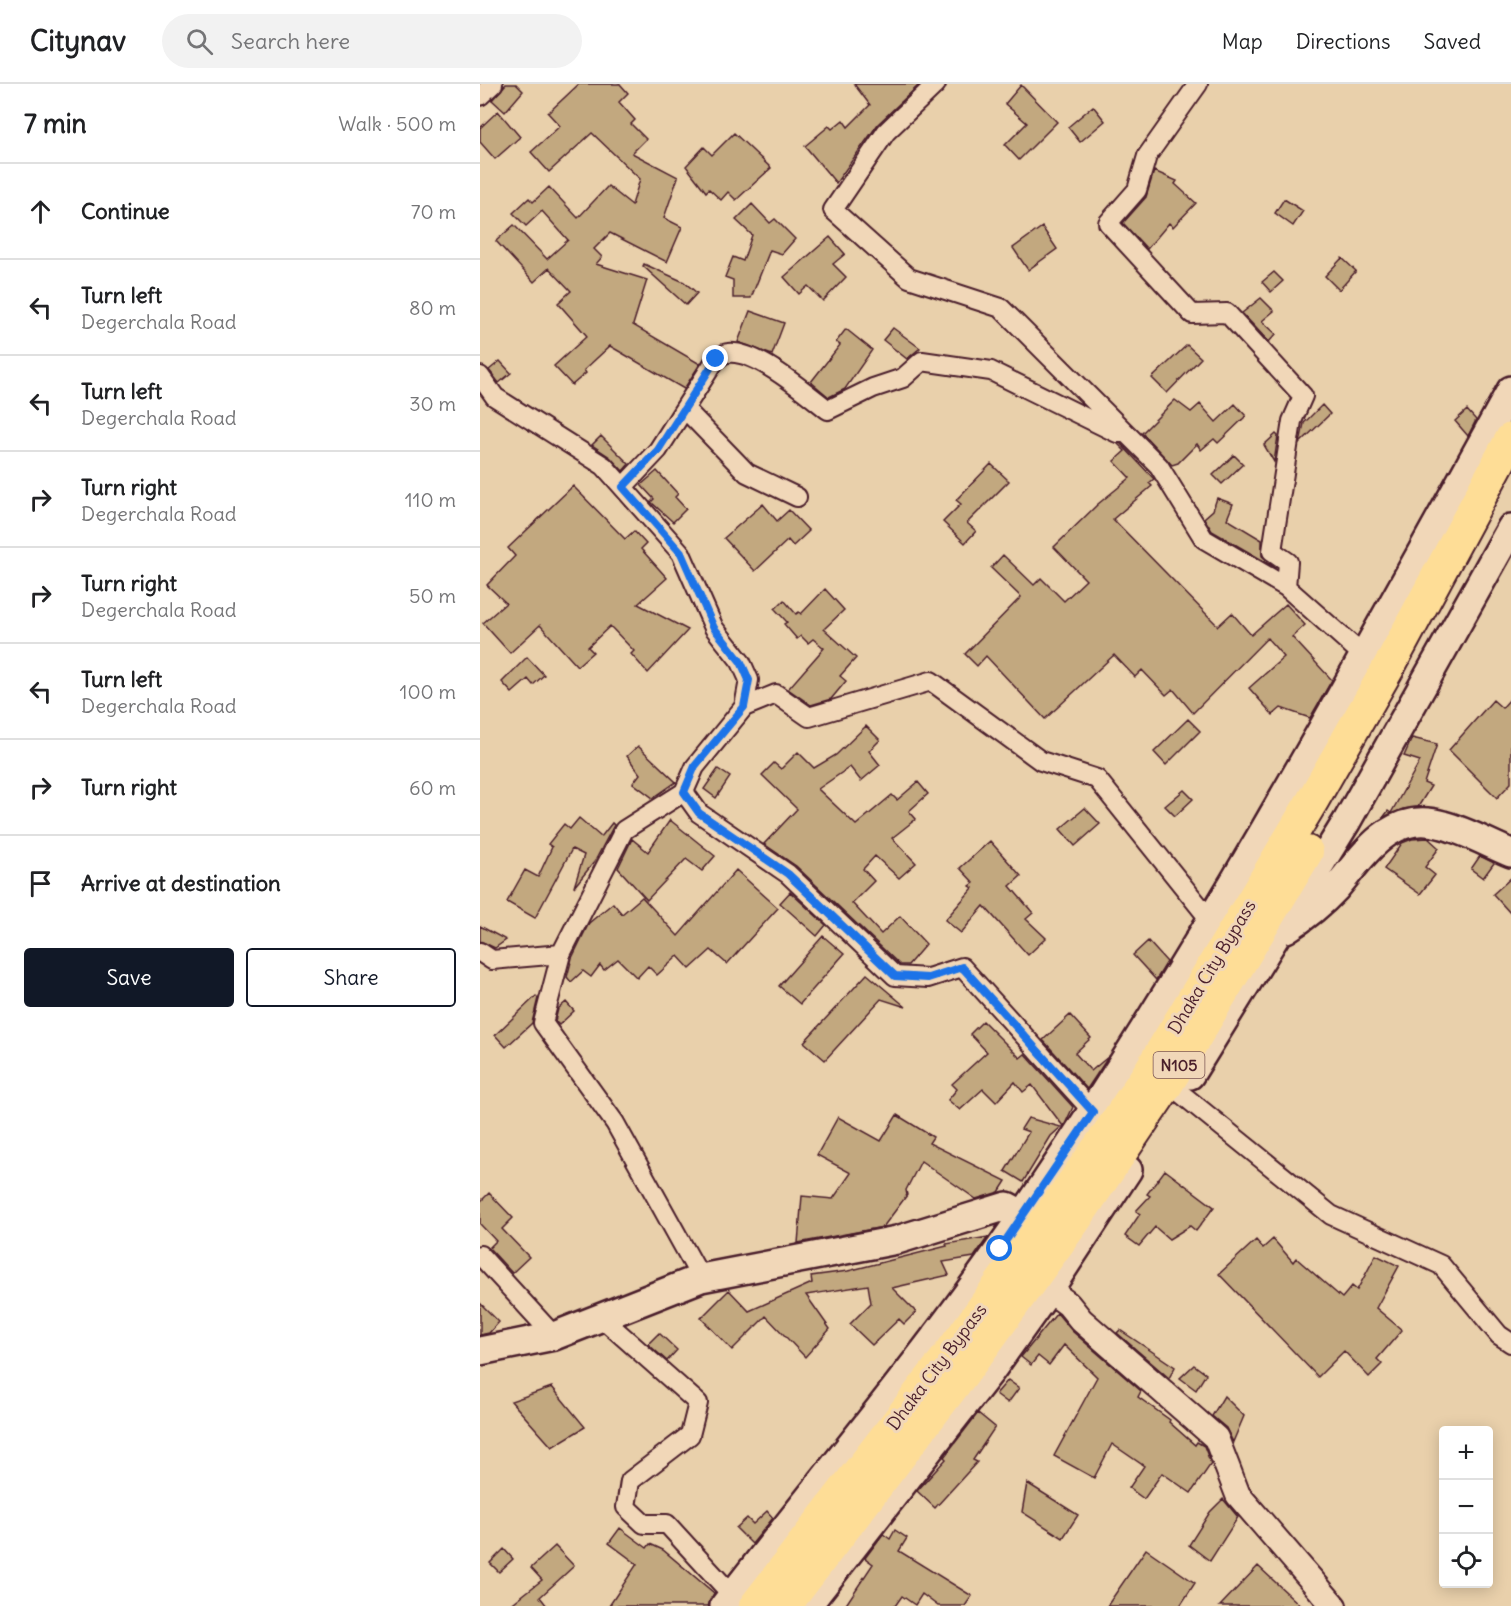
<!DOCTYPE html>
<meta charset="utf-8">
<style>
:root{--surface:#fff;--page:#f2f2f2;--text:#202124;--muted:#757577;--line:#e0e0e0;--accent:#111827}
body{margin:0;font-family:Delius,sans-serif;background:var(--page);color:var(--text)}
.controls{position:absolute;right:18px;bottom:18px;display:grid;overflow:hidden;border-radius:6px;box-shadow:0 3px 15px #0003}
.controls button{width:54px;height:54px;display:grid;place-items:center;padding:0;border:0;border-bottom:2px solid var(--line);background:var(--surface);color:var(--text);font:30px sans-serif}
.stop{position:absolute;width:18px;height:18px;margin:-14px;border:4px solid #1a73e8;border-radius:50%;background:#fff}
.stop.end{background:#1a73e8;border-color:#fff;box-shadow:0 2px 6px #0008}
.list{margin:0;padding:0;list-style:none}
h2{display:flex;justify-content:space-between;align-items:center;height:78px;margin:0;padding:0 24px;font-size:26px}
h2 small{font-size:20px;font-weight:400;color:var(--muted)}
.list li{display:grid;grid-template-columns:39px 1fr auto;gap:18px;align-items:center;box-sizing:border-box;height:96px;padding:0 24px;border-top:2px solid var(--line)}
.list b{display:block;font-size:22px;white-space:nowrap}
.list p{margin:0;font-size:20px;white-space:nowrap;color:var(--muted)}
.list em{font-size:20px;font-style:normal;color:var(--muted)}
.actions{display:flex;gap:12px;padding:18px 24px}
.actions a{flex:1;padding:14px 0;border:2px solid var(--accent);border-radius:6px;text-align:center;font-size:21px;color:var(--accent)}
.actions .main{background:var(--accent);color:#fff}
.icon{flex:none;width:33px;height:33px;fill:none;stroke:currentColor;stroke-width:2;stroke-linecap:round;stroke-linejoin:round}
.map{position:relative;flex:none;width:1031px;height:1522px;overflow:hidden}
header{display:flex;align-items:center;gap:36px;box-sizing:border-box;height:84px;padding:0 30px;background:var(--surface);border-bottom:2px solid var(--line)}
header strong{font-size:28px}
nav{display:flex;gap:33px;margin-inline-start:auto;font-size:21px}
.search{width:420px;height:54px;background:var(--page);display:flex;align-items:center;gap:15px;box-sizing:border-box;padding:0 21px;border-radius:33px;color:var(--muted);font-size:22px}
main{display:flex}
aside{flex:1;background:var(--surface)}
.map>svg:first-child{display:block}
</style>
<header>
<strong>Citynav</strong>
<div class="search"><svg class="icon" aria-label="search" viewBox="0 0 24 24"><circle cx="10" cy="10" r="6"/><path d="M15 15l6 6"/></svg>Search here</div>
<nav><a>Map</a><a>Directions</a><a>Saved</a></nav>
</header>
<main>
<aside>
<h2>7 min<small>Walk · 500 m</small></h2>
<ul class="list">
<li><svg class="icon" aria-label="ahead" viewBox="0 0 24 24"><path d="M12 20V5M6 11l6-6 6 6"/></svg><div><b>Continue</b></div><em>70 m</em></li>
<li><svg class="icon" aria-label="left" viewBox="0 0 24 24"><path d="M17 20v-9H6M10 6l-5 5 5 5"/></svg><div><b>Turn left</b><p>Degerchala Road</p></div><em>80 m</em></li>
<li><svg class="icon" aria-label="left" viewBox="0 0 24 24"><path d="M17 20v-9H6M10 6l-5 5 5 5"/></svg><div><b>Turn left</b><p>Degerchala Road</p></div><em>30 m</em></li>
<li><svg class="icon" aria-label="right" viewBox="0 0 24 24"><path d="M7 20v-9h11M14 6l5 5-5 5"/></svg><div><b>Turn right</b><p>Degerchala Road</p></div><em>110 m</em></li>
<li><svg class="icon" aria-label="right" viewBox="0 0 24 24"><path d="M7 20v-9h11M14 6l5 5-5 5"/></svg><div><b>Turn right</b><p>Degerchala Road</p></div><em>50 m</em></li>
<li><svg class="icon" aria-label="left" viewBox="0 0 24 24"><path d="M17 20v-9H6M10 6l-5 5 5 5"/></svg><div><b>Turn left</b><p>Degerchala Road</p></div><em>100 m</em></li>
<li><svg class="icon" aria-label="right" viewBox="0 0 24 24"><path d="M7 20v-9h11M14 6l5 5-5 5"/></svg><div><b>Turn right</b></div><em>60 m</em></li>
<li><svg class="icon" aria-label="arrive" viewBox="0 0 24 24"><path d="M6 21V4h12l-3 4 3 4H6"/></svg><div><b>Arrive at destination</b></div></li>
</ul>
<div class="actions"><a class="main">Save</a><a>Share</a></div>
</aside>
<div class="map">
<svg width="1031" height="1522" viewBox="0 0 1031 1522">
<rect width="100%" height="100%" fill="#e9d0ab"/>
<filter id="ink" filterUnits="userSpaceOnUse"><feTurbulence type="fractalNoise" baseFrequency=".0167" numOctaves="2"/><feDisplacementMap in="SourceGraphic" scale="12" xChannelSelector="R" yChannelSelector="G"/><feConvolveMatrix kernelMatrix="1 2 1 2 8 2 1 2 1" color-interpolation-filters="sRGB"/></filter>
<g filter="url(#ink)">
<path fill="#c2a87f" stroke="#4a1f2b" stroke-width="1.5" d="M26 0H36L43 7 25 28 12 16Z
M99 0H140L148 9 139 18 155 36 151 40 166 55 152 69 198 93 184 134 202 143 187 178 130 149 114 165 122 173 116 180 167 196 153 241 220 280 204 305 130 262 104 286 106 289 92 301 74 282 107 252 78 219 91 207 69 184 54 198 16 157 34 141 67 175 88 156 62 127 46 142 33 129 49 114 53 118 69 103 98 134 128 102 152 121 160 95 112 49 69 88 51 68 80 42 68 29Z
M374 0H440L398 40 356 99 325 62 349 42 352 45 363 36 368 43 390 21Z
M541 1 577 38 539 76 525 61 547 39 525 20Z
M613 22 625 37 600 58 588 43Z
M18 27 40 53 15 75 0 58V44Z
M254 49 291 84 256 116 248 108 241 116 229 105 226 108 206 82 224 63 232 71Z
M674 87 697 97 695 100 716 119 693 143 689 139 667 165 643 139 666 113Z
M804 115 823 127 813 142 795 129Z
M272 120 290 139 295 135 315 155 302 170 290 166 271 214H253V196L245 193 253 173 263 177 272 151 256 136Z
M562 143 577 165 548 186 533 164Z
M350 153 365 170 353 180 366 193 343 217 328 202 319 210 304 193Z
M862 174 876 187 859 206 845 192Z
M164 180 204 198 217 209 206 221 163 182Z
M794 188 803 197 791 208 782 198Z
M781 214 794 227 782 237 796 250 789 258 762 229Z
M270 227 304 239 292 271 258 258Z
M413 244 440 264 427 275 403 256Z
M366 245 392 266 365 305 349 313 331 298 360 261 356 258Z
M707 261 721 274 687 309 672 294Z
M20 277 31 289 19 299 9 286Z
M695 316 711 328 720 320 736 338 755 320 766 332 738 359 734 355 721 366 717 360 698 379 692 381 662 349Z
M842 321 850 330 820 359 824 339Z
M987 326 996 336 988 352 975 337Z
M796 350 798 352 794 378 784 361Z
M121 352 149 380 143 387 130 373 112 361Z
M640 359 674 395 669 399 672 402 633 435 738 542 752 529 771 551 806 520 825 541 812 553 852 596 830 634 801 624 793 631 769 604 804 573 787 554 713 629 693 605 686 611 662 586 655 593 634 571 565 635 506 572 497 582 485 570 541 513 511 484 523 471 554 501 561 494 584 517 606 496 574 463 618 420 650 394 634 377 645 367 638 360Z
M754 371 763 380 742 400 733 391Z
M511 380 529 397 487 439 496 447 485 459 463 438 481 420 476 416Z
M177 387 198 410 195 413 206 425 193 438 171 418 174 415 161 401Z
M93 402 145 455 154 447 166 460 161 465 187 494 158 520 208 546 168 589 151 570 154 567 130 542 108 563 113 568 97 582 60 541 30 569 3 539 26 519 7 501 35 472 28 464Z
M737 414 753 420 747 435 782 456V472L796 484 732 447 724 434 733 426Z
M283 420 297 437 309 426 329 447 313 462 308 456 275 487 244 454Z
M345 505 364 526 344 545 376 574 360 592 366 597 351 615 331 621 308 605 344 564 333 555 328 559 321 552 317 555 304 540 307 538 295 525 304 516 316 530 319 528 321 530Z
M47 573 64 591 53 601 48 595 32 609 22 598Z
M1031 614V699L1017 714 969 666 1013 616 1022 624Z
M708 635 720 647 686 681 674 668Z
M386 642 400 656 389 667 400 681 381 697 370 683 338 705 376 741 412 711 417 716 438 698 448 710 429 727 436 735 412 754 436 779 419 794 395 772 383 785 394 797 372 819 401 850 420 832 446 860 428 881H420L316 782 284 760 317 725 282 691 294 679 301 685 318 668 334 684 356 671Z
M932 654 957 660 944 699 951 702 938 723 923 725 903 734 908 727 911 729 940 677 924 672Z
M158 662 196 698 173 714 153 699 160 690 147 672Z
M238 685 250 693 236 714 224 705Z
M704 706 713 715 695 732 685 722Z
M605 724 620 740 595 762 580 745Z
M99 734 121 753 132 739 134 741 115 777 94 803 104 771 92 765 55 834 27 818 45 786 58 793 72 763 68 760 84 740 90 745Z
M190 736 235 772 222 787 206 775 167 816 138 784 152 755 168 768Z
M948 754 959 764 945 783 955 791 940 810 904 785 922 759 932 755Z
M510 757 541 792 530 802 553 829 546 835 566 854 548 871 504 822 481 849 465 836 493 804 490 802 494 799 480 784Z
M1000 772 1014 779 1003 794 991 785Z
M256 786 298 824 247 880 231 866 210 885 198 872 177 891 168 882 157 894 138 875 124 886 120 881 111 893 103 887 91 898 87 893 92 874 109 839 133 819 142 830 162 813 198 852Z
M1031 794V830L1013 810Z
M310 808 346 841 337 852 300 819Z
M0 842 26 856 15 864 0 857Z
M343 852 364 870 320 920 299 902Z
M668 857 687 878 676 896 653 871Z
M387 890 426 923 401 915 345 976 324 958Z
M56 912 58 914 52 939 26 963 15 951Z
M86 918 94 927 79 941 75 937 78 925Z
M590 931 611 954 595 969 611 987 629 972 607 1005 563 956Z
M503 937 540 974 545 970 593 1023 585 1040 583 1042 552 1001 543 1008 535 998 516 1018 503 1005 480 1026 468 1016 477 1005 472 1000 507 968 490 950Z
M417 1031 453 1053 449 1059 526 1097 519 1108 496 1115 441 1077 426 1106 427 1111 403 1143 318 1159 322 1112 353 1115 371 1089 337 1071 358 1033 401 1057Z
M548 1034 581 1043 571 1052 543 1098 525 1087 549 1048 541 1045Z
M685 1086 734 1123 716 1147 710 1142 689 1155 675 1143 659 1162 645 1152 660 1130 656 1127 670 1112 667 1110Z
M9 1109 33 1134 22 1145 49 1173 32 1189 9 1164 16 1157 0 1140V1118Z
M508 1153 494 1173 463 1178 469 1191 412 1204 436 1228 424 1240 419 1235 392 1261 370 1240 391 1219 388 1201 326 1211 350 1245 325 1273 286 1232 252 1266 221 1234 249 1206 269 1227 332 1199 331 1192 368 1187 467 1162 466 1160Z
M793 1155 813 1178 816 1174 862 1214 872 1202 877 1206 896 1171 919 1182 896 1224 922 1246 897 1275 902 1280 889 1293 864 1267 838 1293 739 1190 776 1156 783 1164Z
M0 1219 19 1238 9 1249 0 1251Z
M577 1229 592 1247 661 1307 658 1313 690 1336 689 1338 715 1361 717 1358 724 1362 731 1380 711 1409 682 1389 664 1415 649 1404 664 1382 632 1360 614 1394 574 1372 617 1293 584 1261 569 1281 558 1272 551 1281 541 1273Z
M640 1246 695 1283 689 1294 637 1249Z
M179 1249 197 1266 187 1277 168 1260Z
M714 1281 726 1290 716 1306 700 1294Z
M528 1296 539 1304 528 1319 516 1310Z
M72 1303 105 1343 72 1363 31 1317Z
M744 1312 764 1332 753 1358 746 1344 732 1332Z
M498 1329 515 1343 493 1376 497 1378 455 1424 437 1407 466 1375 464 1373Z
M547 1399 598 1431 583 1454 542 1428Z
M743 1415 758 1433 730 1477 709 1461 730 1428Z
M287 1427 293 1434 272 1460 256 1444 267 1434 273 1440Z
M140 1444 167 1464 170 1460 183 1466 234 1509 228 1522H129L157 1480 129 1459Z
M415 1446 427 1454 419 1467 492 1512 485 1522H458L442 1510 435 1521 422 1512 415 1522H365L393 1480 385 1474 403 1450 410 1455Z
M75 1462 94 1482 60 1513 67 1522H29L62 1496 51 1484Z
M24 1465 33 1475 19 1488 10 1479Z
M666 1465 715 1499 700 1522H627Z
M778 1482 821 1522H740Z"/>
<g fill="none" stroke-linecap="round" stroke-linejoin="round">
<g stroke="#4a1f2b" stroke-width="22">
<path id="minor" d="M456 0 406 48 353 126 429 194 521 224 679 382 724 455 806 503 885 573
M718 0 667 72 657 106 628 139 712 230 747 229 823 312 812 337 792 467 808 478 806 503
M0 12 13 0
M0 292 15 313 124 382 201 469 234 544 261 578 269 596 264 623 215 683 204 708 219 729 308 790 415 892 448 894 482 883 613 1028
M206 326 267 389 317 413
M143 403 178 366 236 275C239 273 244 269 248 269 277 266 326 309 348 326L393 304 423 294 442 277 511 287 637 349
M264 623 296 610 329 633 451 597 561 677 617 695 731 837
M0 868 12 876 81 870 63 939 135 1039 221 1194
M81 870 144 746 204 708
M699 1008 851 1131 961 1181 1019 1251 1031 1259
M0 1171 74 1252
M122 1234 218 1319 210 1351 150 1397 146 1423 164 1440H187L252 1511"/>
</g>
<g stroke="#4a1f2b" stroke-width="28">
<path id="tertiary" d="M569 1206 588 1220 601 1236 736 1354 758 1411 854 1522"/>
</g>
<g stroke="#4a1f2b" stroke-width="32">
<path id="secondary" d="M806 845C825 833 841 820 856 804 884 771 911 725 963 741 986 747 1009 760 1031 769
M710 991 867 737 1031 444
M0 1267 74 1252 221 1194 417 1156 527 1122 544 1131
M244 1522C345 1391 452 1265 545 1128 725 864 877 585 1031 306
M327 1522 511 1287 569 1206 648 1086"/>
</g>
<g stroke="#4a1f2b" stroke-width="36">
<path id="trunk" d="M275 1522 470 1269 627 1051 669 988 832 717 908 584 1031 355
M305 1522 495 1274 596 1135 688 999 827 768"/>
</g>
<use href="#minor" stroke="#f1d7b8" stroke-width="18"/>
<use href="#tertiary" stroke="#f1d7b8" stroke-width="24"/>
<use href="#secondary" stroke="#f1d7b8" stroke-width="27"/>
<use href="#trunk" stroke="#fedd96" stroke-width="32"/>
</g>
</g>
<g fill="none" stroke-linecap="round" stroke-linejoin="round" filter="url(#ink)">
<path stroke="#1a73e8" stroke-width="8" d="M236 275 178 366 143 403 201 469 234 544 261 578 269 596 264 623 215 682 204 708 219 729 308 790 415 892 448 894 482 883 613 1028 520 1165"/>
</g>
<g text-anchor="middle" stroke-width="6" stroke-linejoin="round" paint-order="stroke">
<rect fill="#f1d7b8" stroke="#7c5655" stroke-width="1.5" x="673.5" y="968" width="51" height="26" rx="4.5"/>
<g font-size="16" font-weight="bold" fill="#4a1f2b">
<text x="699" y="987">N105</text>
</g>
<g font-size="18" fill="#4a1f2b" stroke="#f1d7b8">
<text transform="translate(732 883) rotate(-59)" y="6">Dhaka City Bypass</text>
<text transform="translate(457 1283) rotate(-53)" y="6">Dhaka City Bypass</text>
</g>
</g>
</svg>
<div class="controls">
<button>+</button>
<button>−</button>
<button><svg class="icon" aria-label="locate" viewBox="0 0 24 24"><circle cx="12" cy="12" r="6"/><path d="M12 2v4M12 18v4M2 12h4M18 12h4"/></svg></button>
</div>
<div class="stop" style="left:520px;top:1165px"></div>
<div class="stop end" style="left:236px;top:275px"></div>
</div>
</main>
